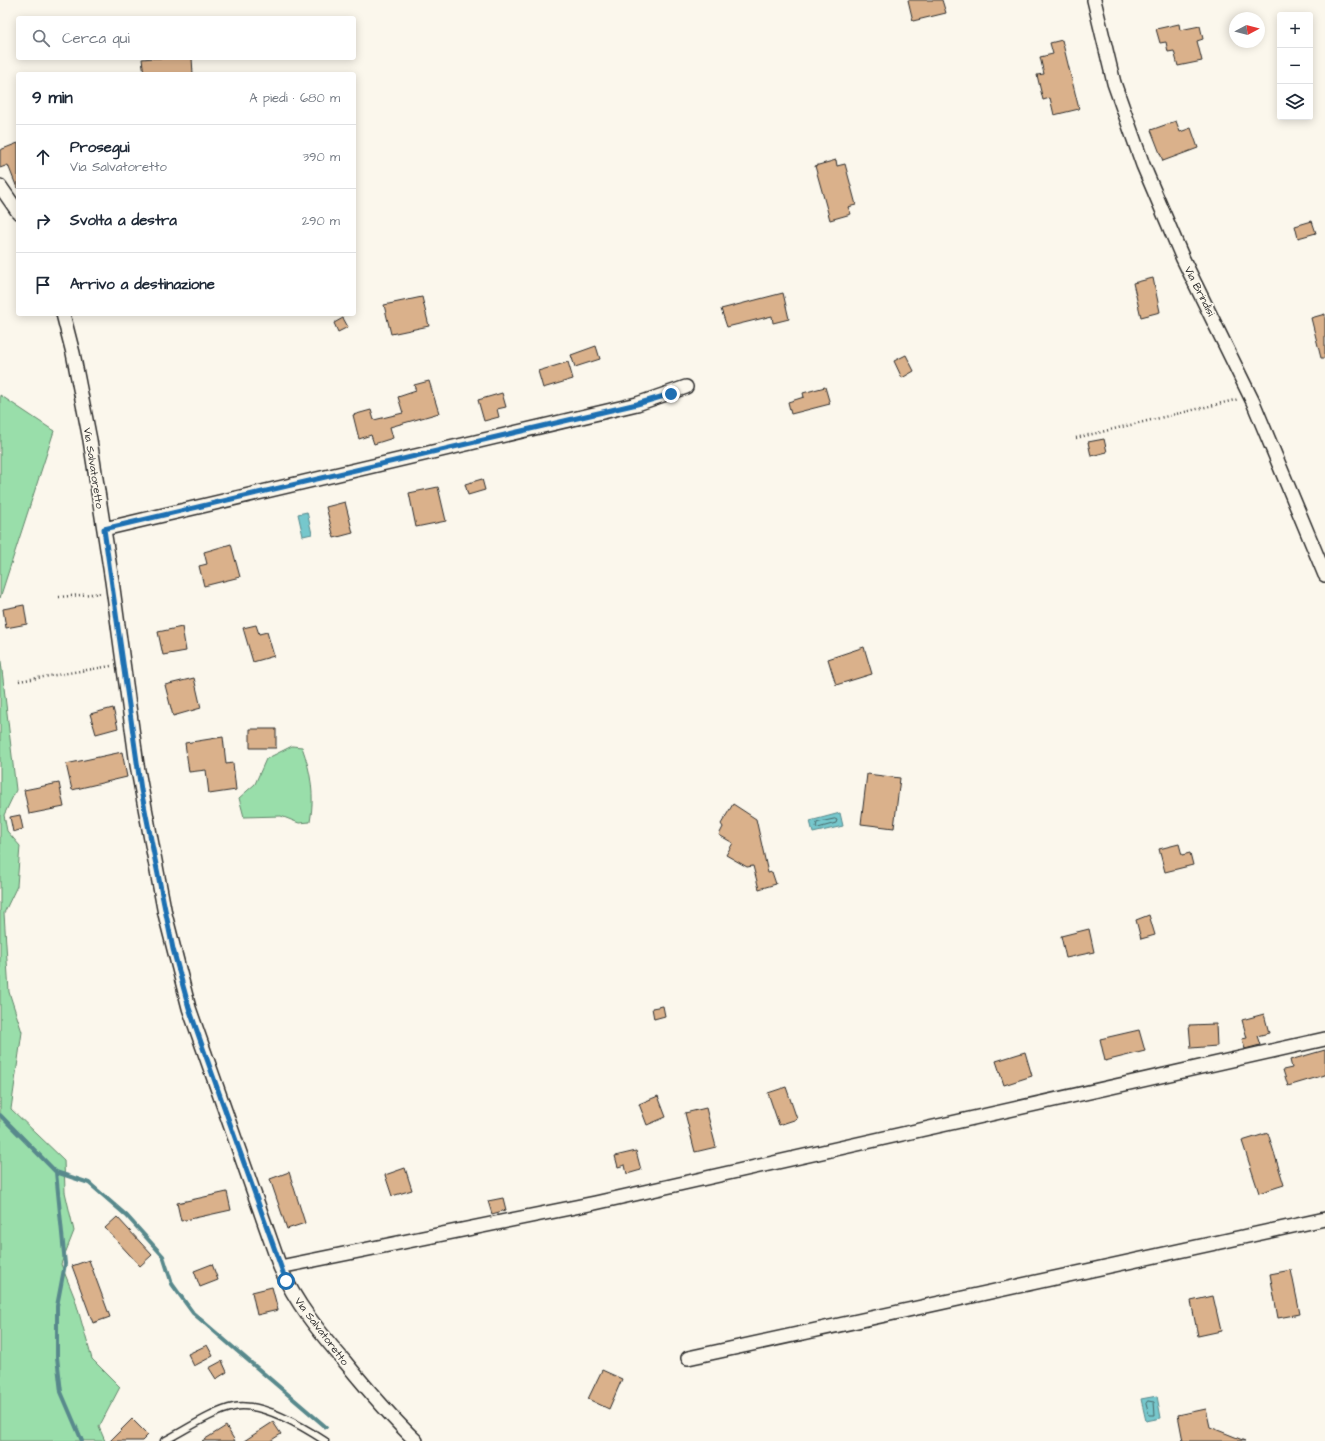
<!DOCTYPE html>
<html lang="it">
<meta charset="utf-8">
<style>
:root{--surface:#fff;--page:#f2f2f3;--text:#1f2937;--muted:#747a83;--line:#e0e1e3}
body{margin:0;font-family:"Architects Daughter",sans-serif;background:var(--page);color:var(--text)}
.controls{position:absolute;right:12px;top:12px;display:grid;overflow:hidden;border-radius:4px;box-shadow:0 2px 10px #0003}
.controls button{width:36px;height:36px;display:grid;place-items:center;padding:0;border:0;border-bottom:1px solid var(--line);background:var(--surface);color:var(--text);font:20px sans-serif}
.compass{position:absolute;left:1229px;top:12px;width:36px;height:36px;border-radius:50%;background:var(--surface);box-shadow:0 2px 10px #0003;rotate:83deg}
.stop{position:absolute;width:12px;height:12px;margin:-9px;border:3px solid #1f6fb2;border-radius:50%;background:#fff}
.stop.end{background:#1f6fb2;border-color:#fff;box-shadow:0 1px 4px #0008}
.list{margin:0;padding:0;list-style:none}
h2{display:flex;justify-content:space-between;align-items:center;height:52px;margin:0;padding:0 16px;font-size:17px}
h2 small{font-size:13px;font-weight:400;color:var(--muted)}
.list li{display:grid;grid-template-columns:26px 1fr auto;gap:12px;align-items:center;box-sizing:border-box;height:64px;padding:0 16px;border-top:1px solid var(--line)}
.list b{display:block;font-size:15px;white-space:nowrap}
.list p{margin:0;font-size:13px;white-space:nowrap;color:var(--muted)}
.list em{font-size:13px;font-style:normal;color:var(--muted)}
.icon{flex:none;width:22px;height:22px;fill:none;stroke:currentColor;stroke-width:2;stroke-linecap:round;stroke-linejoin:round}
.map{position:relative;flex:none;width:1325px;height:1441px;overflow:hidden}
.search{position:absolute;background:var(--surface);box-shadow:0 2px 10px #0003;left:16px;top:16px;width:340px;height:44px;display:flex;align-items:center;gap:10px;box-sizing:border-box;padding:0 14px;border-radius:4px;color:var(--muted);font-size:15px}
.panel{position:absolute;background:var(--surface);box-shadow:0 2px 10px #0003;left:16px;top:72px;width:340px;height:244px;border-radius:4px}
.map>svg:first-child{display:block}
</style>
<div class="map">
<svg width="1325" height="1441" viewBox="0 0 1325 1441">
<rect width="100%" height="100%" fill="#fbf7ec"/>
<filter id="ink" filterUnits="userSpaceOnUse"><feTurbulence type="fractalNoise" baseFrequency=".025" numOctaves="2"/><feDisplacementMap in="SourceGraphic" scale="8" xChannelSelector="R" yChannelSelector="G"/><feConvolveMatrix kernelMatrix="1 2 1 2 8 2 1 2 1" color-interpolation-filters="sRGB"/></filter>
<g filter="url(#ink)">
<path fill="#99deaa" stroke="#62846a" d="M0 395 54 431 0 598Z
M0 653 16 790 4 815 7 831 20 846 17 886 4 913 9 992 22 1032 11 1109 64 1160 65 1192 74 1231 61 1264 75 1299 92 1359 120 1387 99 1427 105 1441H0Z
M292 746 302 747C311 772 315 796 310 822L299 823 281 816 244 817 239 798 255 784 266 759Z"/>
<path fill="#76c7cc" stroke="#58898c" d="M307 512 312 534 303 536 298 514Z
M840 813 843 826 813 833 810 821Z
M1157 1396 1161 1418 1146 1421 1141 1399Z"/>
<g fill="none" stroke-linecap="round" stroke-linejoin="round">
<path stroke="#49696b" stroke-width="1" d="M835 819 837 820 836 823 818 828 816 827 817 823Z
M1148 1401 1154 1402 1155 1415H1149L1146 1404Z"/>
<path stroke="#58898c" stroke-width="4" d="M0 1115 56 1172 65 1264 57 1306V1357L61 1392 82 1441
M56 1172 89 1183 127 1216 163 1256 172 1284 193 1313 326 1427"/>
</g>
<path fill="#dab18b" stroke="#2b2b2b" d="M908 0H942L946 13 913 21Z
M1179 24 1180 30 1200 26 1203 39 1197 41 1202 61 1178 66 1174 51 1168 52 1166 42 1160 43 1156 29Z
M1062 40 1079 109 1054 115 1050 98 1043 100 1037 75 1044 74 1040 57 1053 54 1050 43Z
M154 58H192L193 74H144L142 59Z
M1176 121 1180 132 1191 128 1198 148 1163 161 1151 130Z
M18 143V188H17L8 165 0 168V150Z
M836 160 837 166 845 164 856 205 848 207 851 214 830 220 815 166Z
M1312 221 1316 233 1298 238 1295 226Z
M1153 278 1160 312 1141 317 1133 283Z
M783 293 789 319 773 323 772 316 727 327 721 309Z
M422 297 429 326 391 334 384 305Z
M1325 314V358H1321L1311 318Z
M343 318 348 327 338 332 334 323Z
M596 346 600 359 575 367 571 355Z
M906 355 914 371 902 378 894 361Z
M568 362 573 379 543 388 538 371Z
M429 381 439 413 390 427 393 438 374 444 371 435 359 439 353 415 371 410 374 420 403 413 398 397 416 391 414 385Z
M825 387 830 404 791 414 788 402 804 397 803 393Z
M502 393 506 407 497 409 499 417 484 421 478 400Z
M1104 439 1107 452 1091 456 1088 442Z
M482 479 485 490 468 495 465 484Z
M438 487 446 521 416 527 409 493Z
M345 502 353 533 334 538 326 507Z
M231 544 240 577 204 586 199 566 207 564 204 552Z
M24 605 27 624 6 628 3 609Z
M256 625 259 634 267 632 274 656 253 662 243 628Z
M182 627 186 651 163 655 158 632Z
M864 647 872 674 836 685 828 659Z
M194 678 201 708 173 716 165 685Z
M113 708 118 728 96 734 90 714Z
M250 729H276V748H250Z
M223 737 226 764 233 763 236 790 209 794 206 770 189 772 185 743Z
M122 752 127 777 72 790 66 764Z
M867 774 900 778 894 828 861 824Z
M59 783 64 807 29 814 24 790Z
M733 804 756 819 768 873 772 872 776 884 759 889 753 866 747 867 726 855 733 843 719 835 723 827 721 824Z
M20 815 23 829 13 832 10 817Z
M1179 844 1182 855 1190 853 1193 865 1165 872 1159 849Z
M1149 915 1155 935 1141 939 1136 920Z
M1089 929 1094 952 1066 958 1061 936Z
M663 1006 665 1016 654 1019 652 1008Z
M1264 1014 1269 1033 1257 1036 1260 1045 1245 1049 1242 1039 1247 1038 1242 1020Z
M1216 1024 1217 1046 1191 1048 1189 1025Z
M1139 1030 1145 1051 1105 1061 1100 1039Z
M1325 1050V1075L1288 1086 1283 1070 1292 1068 1290 1060Z
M1025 1052 1032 1076 1004 1085 996 1061Z
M786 1087 797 1119 779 1125 768 1093Z
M658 1096 666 1117 647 1125 639 1104Z
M706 1108 716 1147 695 1152 685 1113Z
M1268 1133 1284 1185 1259 1193 1242 1141Z
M636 1151 641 1170 627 1174 625 1165 618 1167 615 1156Z
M405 1168 412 1190 392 1196 385 1175Z
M289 1172 305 1223 287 1229 270 1179Z
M227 1192 231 1210 181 1221 177 1203Z
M503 1198 506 1210 492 1214 488 1201Z
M117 1217 152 1255 140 1266 105 1228Z
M89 1260 110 1317 93 1323 72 1266Z
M212 1264 218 1280 200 1287 194 1271Z
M1291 1270 1300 1314 1278 1318 1270 1274Z
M272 1287 278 1310 257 1315 252 1292Z
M1213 1296 1221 1331 1198 1336 1191 1301Z
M207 1345 213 1356 194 1366 188 1354Z
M222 1361 227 1372 216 1379 209 1368Z
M602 1370 622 1379 609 1409 588 1399Z
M1206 1409 1210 1427 1245 1441H1183L1178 1415Z
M132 1419 148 1435 142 1441H110Z
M273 1422 281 1434 270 1441H244Z
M226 1426 235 1441H202Z"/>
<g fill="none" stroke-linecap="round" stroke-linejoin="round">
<g stroke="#2b2b2b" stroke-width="9">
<path id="lane" d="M164 1441C184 1431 213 1411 234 1407 261 1401 302 1426 325 1441"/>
</g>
<g stroke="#2b2b2b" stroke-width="16">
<path id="street" d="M1094 0 1114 83 1143 165 1183 259 1253 402 1325 575
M0 186 18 212
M63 314 73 353 90 440 112 581 137 765 165 914 189 1008 280 1267C295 1303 321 1334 346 1363 368 1390 391 1417 416 1441
M104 529 637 404 686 387
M280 1267 595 1203 1325 1039
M688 1358 1325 1219"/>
</g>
<path stroke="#2b2b2b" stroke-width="2.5" stroke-dasharray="1 3" stroke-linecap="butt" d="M1076 438 1239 399
M59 597 102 593
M19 681 111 666"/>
<use href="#lane" stroke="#fbf7ec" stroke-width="6"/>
<use href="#street" stroke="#fbf7ec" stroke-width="13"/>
</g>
</g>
<g fill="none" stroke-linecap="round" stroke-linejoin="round" filter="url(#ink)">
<path stroke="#1f6fb2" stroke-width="5" d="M286 1281 203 1048 189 1008 173 949 141 790 104 529 637 404 671 394"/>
</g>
<g text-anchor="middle" stroke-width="3.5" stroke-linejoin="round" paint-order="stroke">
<g font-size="11" fill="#2b2b2b" stroke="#fbf7ec">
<text transform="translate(1200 291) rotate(63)" y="4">Via Brindisi</text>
<text transform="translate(94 468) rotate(81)" y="4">Via Salvatoretto</text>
<text transform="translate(322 1331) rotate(53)" y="4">Via Salvatoretto</text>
</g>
</g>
</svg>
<div class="controls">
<button>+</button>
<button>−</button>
<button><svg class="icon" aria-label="layers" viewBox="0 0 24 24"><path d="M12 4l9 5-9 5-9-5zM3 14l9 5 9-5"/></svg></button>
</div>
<svg class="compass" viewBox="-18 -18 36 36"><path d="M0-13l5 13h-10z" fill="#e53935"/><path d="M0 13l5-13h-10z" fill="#747a83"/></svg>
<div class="stop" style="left:286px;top:1281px"></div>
<div class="stop end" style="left:671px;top:394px"></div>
<div class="search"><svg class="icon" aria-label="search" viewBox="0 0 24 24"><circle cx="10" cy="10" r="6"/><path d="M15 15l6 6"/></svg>Cerca qui</div>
<section class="panel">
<h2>9 min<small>A piedi · 680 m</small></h2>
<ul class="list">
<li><svg class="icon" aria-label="ahead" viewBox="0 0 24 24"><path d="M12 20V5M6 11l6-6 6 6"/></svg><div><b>Prosegui</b><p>Via Salvatoretto</p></div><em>390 m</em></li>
<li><svg class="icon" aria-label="right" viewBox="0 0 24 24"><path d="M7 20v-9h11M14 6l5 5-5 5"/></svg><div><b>Svolta a destra</b></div><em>290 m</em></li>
<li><svg class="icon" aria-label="arrive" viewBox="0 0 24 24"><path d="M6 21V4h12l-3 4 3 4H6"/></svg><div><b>Arrivo a destinazione</b></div></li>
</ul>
</section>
</div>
